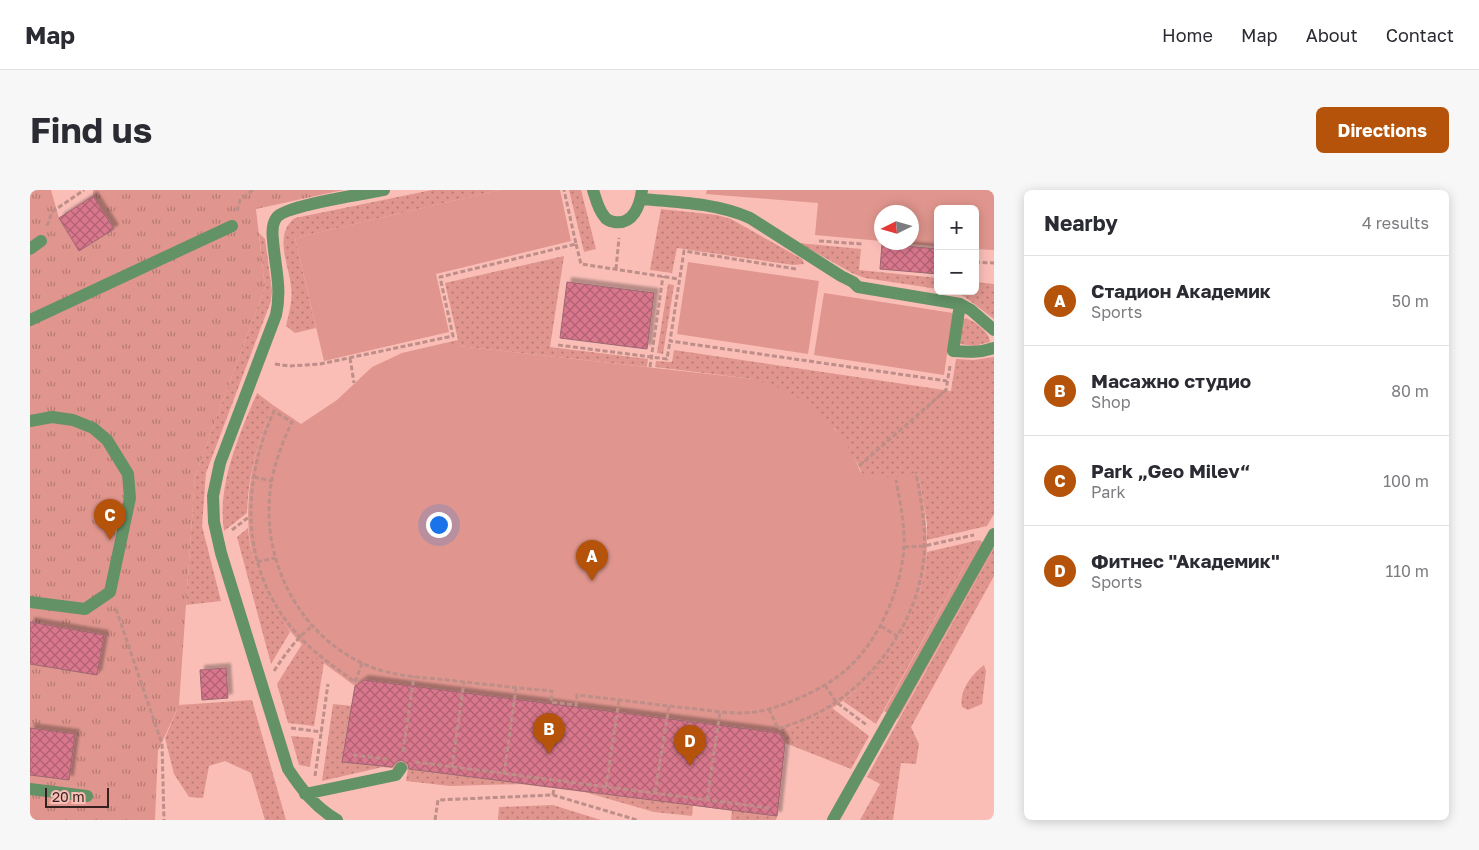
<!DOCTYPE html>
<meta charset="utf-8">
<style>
:root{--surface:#fff;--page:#f7f7f7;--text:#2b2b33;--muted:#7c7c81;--line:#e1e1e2;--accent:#b45309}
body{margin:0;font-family:"Golos Text",sans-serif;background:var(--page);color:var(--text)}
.controls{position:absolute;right:15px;top:15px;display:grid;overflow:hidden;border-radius:8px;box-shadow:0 2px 12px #0003}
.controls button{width:45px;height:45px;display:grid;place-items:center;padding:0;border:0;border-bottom:1px solid var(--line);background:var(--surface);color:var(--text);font:25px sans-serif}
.compass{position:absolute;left:844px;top:15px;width:45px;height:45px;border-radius:50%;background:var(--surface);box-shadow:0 2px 12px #0003;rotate:265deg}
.scale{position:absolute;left:15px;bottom:12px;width:64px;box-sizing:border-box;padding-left:5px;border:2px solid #37211e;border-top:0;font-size:14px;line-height:18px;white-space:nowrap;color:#37211e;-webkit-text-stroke:4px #fabeb7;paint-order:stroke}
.you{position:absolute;left:408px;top:334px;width:18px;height:18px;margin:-12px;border:4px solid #fff;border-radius:50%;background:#1a73e8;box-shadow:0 0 0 8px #1a73e833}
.badge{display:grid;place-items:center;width:32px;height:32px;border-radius:50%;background:var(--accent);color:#fff;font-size:16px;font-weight:700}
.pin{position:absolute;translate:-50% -41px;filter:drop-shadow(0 1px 2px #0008)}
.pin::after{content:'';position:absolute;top:26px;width:18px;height:15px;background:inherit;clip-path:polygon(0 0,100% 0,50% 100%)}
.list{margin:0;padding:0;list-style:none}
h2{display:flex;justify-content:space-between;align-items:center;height:65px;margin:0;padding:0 20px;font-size:21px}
h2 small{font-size:16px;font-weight:400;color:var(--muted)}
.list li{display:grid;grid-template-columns:32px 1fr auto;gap:15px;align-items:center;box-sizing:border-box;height:90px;padding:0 20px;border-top:1px solid var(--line)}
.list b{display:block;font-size:19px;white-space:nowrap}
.list p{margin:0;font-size:16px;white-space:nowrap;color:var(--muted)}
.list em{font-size:16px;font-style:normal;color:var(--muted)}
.map{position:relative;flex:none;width:964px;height:630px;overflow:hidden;border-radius:8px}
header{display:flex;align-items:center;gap:30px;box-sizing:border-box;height:70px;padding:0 25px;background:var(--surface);border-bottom:1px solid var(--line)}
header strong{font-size:24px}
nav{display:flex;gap:28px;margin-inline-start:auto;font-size:18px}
.intro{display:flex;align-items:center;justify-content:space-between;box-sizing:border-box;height:120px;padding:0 30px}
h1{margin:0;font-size:35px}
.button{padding:12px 22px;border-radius:8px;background:var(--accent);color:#fff;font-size:18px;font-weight:700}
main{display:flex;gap:30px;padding:0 30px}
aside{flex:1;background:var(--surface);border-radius:8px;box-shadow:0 2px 12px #0003}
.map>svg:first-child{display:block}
</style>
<header>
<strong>Map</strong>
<nav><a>Home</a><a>Map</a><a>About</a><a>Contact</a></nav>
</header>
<div class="intro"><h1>Find us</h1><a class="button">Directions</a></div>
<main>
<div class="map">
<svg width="964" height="630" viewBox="0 0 964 630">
<defs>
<pattern id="grass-dots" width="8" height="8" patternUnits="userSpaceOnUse" patternTransform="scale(1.25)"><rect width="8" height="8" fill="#e0968e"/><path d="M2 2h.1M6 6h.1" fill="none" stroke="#b67a73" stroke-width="1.8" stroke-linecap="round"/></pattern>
<pattern id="park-tufts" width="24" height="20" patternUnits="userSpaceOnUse" patternTransform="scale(1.25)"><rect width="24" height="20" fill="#e0968e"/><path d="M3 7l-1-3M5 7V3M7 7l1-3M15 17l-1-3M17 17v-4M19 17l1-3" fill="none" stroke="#b67a73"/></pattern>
<pattern id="building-cross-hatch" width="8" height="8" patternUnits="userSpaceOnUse" patternTransform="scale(1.25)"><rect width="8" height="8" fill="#d9778d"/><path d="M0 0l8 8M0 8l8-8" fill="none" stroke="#b16173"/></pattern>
<filter id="shadow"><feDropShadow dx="4.5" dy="-4.5" stdDeviation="1" flood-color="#0004"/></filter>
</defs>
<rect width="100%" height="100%" fill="#fabeb7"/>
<path fill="url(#grass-dots)" d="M402 0H469L265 48 286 138 265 143 256 136C259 123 263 110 261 97 259 74 243 44 265 28Z
M539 0H551L566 59 554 62Z
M631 19 687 25 701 29 772 69 774 74 763 75 647 58 642 83 620 80Z
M229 43 235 49 242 100 241 111 176 283 172 336 191 411 156 415 165 286 235 97Z
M769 53 831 59 829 80 908 88V99L835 88 822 83Z
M534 66 520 157 618 169 617 177 429 156H402L428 150 415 93Z
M945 92 964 94V129L935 107 922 101H945Z
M638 94 644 95 633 164 627 163Z
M935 128C944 130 960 143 960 152L944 156 930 154 928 150 932 131Z
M644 160 921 201 926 169 944 170 964 167V324L957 336 897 350V333L888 282 868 383 829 276 805 239 723 189 625 177 626 171 642 172Z
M227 203 243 215C228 250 218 285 217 323L194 341C187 295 209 245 227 203Z
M218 338C221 376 238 411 260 442L241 474 207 347Z
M949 350 846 534 813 511 824 502 869 448 890 402 895 381 897 362Z
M964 358V386L881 537 889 554 886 574 871 573 863 630H830L850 594 837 587Z
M272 454 294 472 284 536 258 533 247 494Z
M954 475 956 481 952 514 938 520 932 517C929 501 941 485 954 475Z
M222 510 256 630H235L221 583 195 571 179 576 173 608 159 607 144 584 135 548 149 515Z
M303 514 322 516 357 576 292 591Z
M802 518 839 546 821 579 755 553 749 543 790 525Z
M261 546 284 548 280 577 269 575Z
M378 579 493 594 420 596 376 591Z
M551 601 663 615 662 626 624 622Z
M523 615 571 630H468L469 617Z
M702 620 747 626 746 630H701Z"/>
<path fill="url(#park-tufts)" d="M3 0H21L29 28 49 61 84 39 63 6V0H313L226 19 235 97 165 286 149 515 128 561 125 630H0V1Z"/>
<path fill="#e0968e" d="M469 0H530L541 51 406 84 419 142 294 171 265 48Z
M677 0H964V60L945 59V19H908V56L869 53 882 52V22H852L851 51 785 45 788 13 676 4Z
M658 72 789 91 778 164 647 144Z
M794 103 923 123 914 185 784 165Z
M402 156H429L723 189C734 193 746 196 756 201 789 218 818 248 831 283L863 288 888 282C894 314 900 347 895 380 887 433 846 491 801 519 785 529 767 535 749 543L755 553 747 626 312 572 325 496C305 481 283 467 266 448 205 381 208 294 243 215L271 234 307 210 342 177 372 163Z
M949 350 964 358 868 529 854 521Z"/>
<path fill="url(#building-cross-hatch)" stroke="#9c6771" filter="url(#shadow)" d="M63 6 84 39 49 61 29 28Z
M852 54 908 59V84L850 79Z
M537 92 624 103 617 159 530 148Z
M0 432 74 445 67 485 0 474Z
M196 478 198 508 172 510 170 480Z
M334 490 749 543 755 553 747 626 379 579 378 574 372 570 367 571 362 577 312 572 325 496Z
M0 538 45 544 39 590 0 585Z"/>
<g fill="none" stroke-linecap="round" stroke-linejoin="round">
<path stroke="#be8e88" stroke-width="3" stroke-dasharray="5 2.5" stroke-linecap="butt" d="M0 1 3 0
M207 21 210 10 223 0
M17 36 22 22 54 0
M789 51 832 54
M546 54 551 74 649 89
M945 72 964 73
M586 79 589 48
M766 79 654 61 640 151 917 191
M528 155 637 169 640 151
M320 168 324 193
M245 174 259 176 290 174 423 146 410 87 546 54 534 0
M620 177 633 86
M829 276 916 200 920 176
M224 287 242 291
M202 340 220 326
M874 357 894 356 944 345
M227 372 245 368
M86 419 132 554 134 630
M851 436 867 446
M332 473 325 492C306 478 285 464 269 446 210 383 210 296 244 221L262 232C249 259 239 288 239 319 238 382 274 446 332 473 358 486 388 487 417 490 452 494 487 498 522 501L521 512 546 515 547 505C584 509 620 514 657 518 679 520 703 525 725 522 739 520 752 515 765 510 781 503 797 495 811 484 847 456 871 401 874 357 875 335 870 312 866 290
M244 481C256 463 266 449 282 436
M795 495 806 512 838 536
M739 519 748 539C762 534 777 529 790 522 841 494 882 439 892 381 898 348 892 315 886 282
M261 538 292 542
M373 562 384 486
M323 565 357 569
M385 572 739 618
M422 577 434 492
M474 584 486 498
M285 586 298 494
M576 597 589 510
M625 603 639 516
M523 605 524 598
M677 610 690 522
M405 630 408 610 523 605 607 630"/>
<path stroke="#639267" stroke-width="12" d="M563 0C566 9 568 19 574 26 576 30 580 31 584 32 603 35 610 16 612 0
M611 9C647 12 687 13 720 28L811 86 823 92 828 97 930 114 941 120 964 140
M0 59 11 51
M930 114 923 161C937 162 950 163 964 158
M0 130 202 36
M0 231 22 227 43 230 63 238 77 250 98 284 100 308 80 402 55 419 0 412
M0 599 57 606
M275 604 366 585 371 578
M307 630C285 617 272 600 258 579L191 363 184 332 183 306 190 273 246 125C252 98 245 77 243 50 242 42 242 33 247 27 257 15 335 4 354 0
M803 630 964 344"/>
</g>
</svg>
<div class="controls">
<button>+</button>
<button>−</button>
</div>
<svg class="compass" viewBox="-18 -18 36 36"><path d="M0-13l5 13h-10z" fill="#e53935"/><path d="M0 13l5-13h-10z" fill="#7c7c81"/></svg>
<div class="scale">20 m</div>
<div class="you"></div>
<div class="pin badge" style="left:562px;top:391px">A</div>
<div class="pin badge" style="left:519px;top:564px">B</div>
<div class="pin badge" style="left:80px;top:350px">C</div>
<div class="pin badge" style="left:660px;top:576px">D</div>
</div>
<aside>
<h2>Nearby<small>4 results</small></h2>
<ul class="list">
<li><span class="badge">A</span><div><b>Стадион Академик</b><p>Sports</p></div><em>50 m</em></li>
<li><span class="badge">B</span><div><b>Масажно студио</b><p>Shop</p></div><em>80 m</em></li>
<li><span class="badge">C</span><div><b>Park „Geo Milev“</b><p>Park</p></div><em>100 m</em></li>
<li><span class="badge">D</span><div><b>Фитнес &quot;Академик&quot;</b><p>Sports</p></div><em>110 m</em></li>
</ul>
</aside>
</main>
